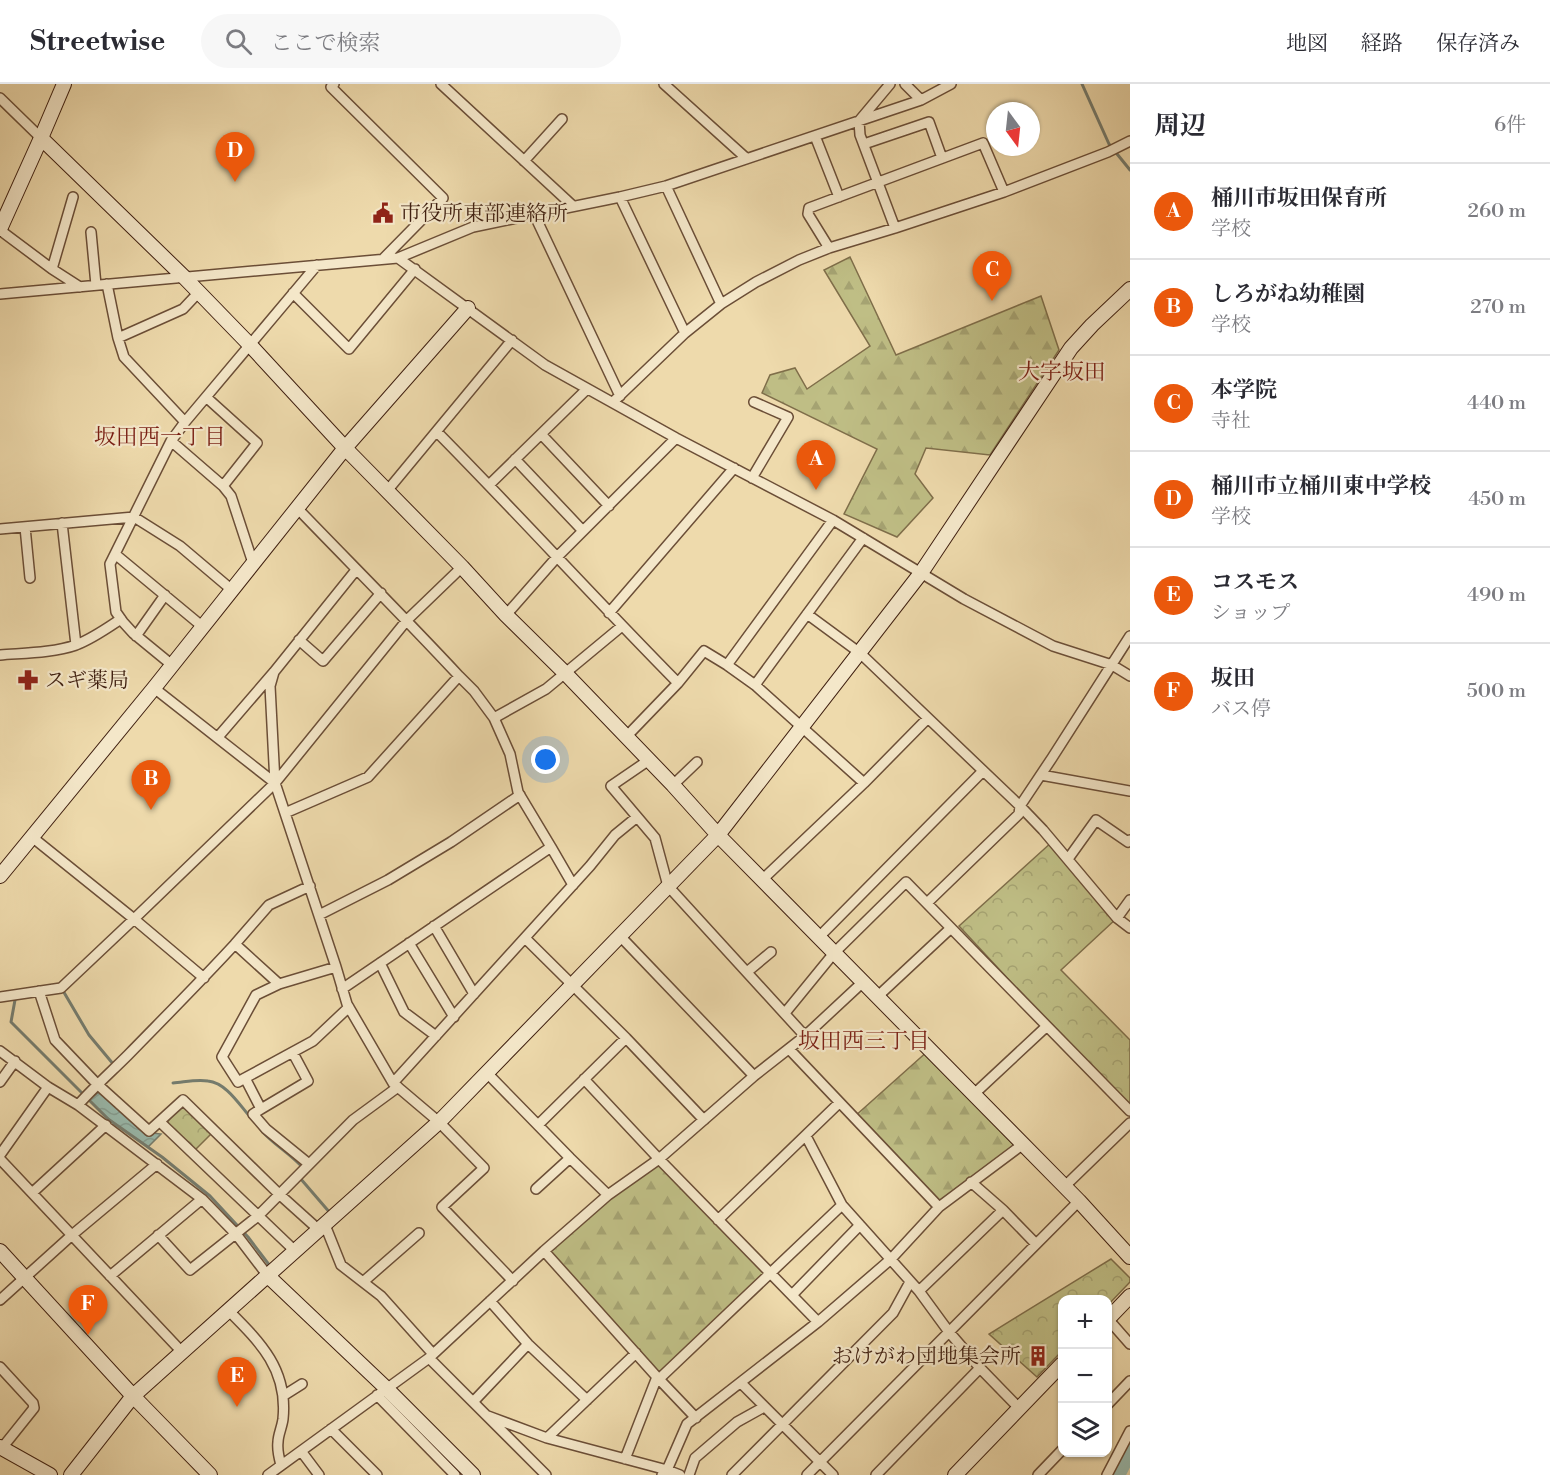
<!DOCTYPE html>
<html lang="ja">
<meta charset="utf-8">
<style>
:root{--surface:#fff;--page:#f7f7f7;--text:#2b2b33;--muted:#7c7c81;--line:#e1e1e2;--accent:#ea580c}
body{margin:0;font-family:"Libre Bodoni","Noto Serif JP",serif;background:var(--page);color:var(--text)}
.controls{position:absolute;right:18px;bottom:18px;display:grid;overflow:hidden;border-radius:12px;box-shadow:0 2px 4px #0004}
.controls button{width:54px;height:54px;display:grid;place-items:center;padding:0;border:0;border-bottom:2px solid var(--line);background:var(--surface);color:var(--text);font:30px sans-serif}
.compass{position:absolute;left:986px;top:18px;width:54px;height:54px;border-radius:50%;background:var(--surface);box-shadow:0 2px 4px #0004;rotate:165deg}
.you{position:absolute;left:546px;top:676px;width:21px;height:21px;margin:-15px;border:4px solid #fff;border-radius:50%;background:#1a73e8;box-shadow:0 0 0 9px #1a73e833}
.badge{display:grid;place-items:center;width:39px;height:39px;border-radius:50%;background:var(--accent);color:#fff;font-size:20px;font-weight:700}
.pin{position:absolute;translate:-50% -50px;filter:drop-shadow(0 2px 3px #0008)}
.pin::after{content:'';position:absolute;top:32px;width:21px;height:18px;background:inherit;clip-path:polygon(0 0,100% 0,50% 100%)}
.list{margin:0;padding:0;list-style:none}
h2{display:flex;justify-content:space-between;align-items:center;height:78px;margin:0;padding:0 24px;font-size:26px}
h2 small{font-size:20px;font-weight:400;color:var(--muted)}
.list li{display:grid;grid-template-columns:39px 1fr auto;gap:18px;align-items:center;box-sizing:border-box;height:96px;padding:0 24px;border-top:2px solid var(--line)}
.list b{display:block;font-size:22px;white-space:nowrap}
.list p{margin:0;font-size:20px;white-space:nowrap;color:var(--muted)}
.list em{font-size:20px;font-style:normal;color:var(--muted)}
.icon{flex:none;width:33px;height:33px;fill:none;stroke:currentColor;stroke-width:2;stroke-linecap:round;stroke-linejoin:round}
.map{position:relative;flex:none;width:1130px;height:1391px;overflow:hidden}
header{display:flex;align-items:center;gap:36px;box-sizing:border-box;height:84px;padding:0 30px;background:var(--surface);border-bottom:2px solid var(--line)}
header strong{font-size:28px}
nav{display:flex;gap:33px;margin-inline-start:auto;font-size:21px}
.search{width:420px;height:54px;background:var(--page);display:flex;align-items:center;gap:15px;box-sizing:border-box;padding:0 21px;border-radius:33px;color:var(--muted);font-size:22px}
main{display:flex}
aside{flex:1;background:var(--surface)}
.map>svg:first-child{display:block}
</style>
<header>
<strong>Streetwise</strong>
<div class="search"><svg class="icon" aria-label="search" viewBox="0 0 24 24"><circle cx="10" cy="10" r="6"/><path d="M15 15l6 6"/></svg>ここで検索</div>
<nav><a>地図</a><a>経路</a><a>保存済み</a></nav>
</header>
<main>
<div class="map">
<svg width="1130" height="1391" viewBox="0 0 1130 1391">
<defs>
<pattern id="forest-firs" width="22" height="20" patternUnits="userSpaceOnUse" patternTransform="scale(1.5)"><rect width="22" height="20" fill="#bfbe85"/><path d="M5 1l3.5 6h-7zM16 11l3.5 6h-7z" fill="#a5a372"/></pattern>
<pattern id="park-crowns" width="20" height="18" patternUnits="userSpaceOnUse" patternTransform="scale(1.5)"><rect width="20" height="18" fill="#bfbe85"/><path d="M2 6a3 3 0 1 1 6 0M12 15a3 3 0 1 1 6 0" fill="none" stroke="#a5a372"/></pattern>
<pattern id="water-waves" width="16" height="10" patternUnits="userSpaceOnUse" patternTransform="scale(1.5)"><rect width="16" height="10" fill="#99baad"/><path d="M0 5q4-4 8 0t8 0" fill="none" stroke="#859f94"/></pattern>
</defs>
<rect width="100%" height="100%" fill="#eedaac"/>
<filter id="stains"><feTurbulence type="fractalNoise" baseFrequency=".00333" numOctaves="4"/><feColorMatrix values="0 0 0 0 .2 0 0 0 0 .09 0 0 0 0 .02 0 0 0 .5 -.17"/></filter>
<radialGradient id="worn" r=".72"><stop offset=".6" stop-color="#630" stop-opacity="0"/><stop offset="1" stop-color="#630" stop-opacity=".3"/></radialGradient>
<path fill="url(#forest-firs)" stroke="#7f6e4a" stroke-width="1.5" d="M850 173 896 271 1041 212 1059 266 990 371 926 364 915 390 933 414 897 453 844 430 877 365 762 309 770 291 795 284 807 305 870 262 824 186Z
M929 966 1022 1061 939 1123 854 1033Z
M659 1075 771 1189 659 1295 544 1167Z"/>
<path fill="url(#park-crowns)" stroke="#7f6e4a" stroke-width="1.5" d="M1053 757 1117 834 1061 886 1130 956V1026L959 842Z
M184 1023 211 1050 195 1066 168 1041V1037L179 1024Z
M1111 1175 1130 1194V1198L1108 1221V1216H1062V1267L1037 1293 989 1250Z"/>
<path fill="url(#water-waves)" stroke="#757c6e" stroke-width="1.5" d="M99 1008 144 1048 161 1050 148 1063 110 1036 89 1016Z"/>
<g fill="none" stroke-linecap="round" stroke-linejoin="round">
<path stroke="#757c6e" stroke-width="3" d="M1082 0 1109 60 1130 86
M62 905 89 951 114 981
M15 916 11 938 108 1035 162 1073 210 1112 248 1153 270 1182 269 1185
M173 999C185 998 197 995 208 997 227 999 240 1022 252 1035
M262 1047C274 1061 291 1070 304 1085
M300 1094 331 1130"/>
<path stroke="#99baad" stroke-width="18" d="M1116 1391 1130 1364"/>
<g stroke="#6b4e37" stroke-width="12">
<path id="street" d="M334 0 331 3 443 114 384 174
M441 0 573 122
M664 0 746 74
M890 0 859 37 860 51 895 144
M905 0 921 16
M0 14 41 54
M815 52 839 113
M864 60 929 38 942 74
M524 77 562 35
M666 102 721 220
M620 113 685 249
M534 130 620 312
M0 146 52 185 80 203
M91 148 96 201
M829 164 808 130 809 124 983 59 1004 108
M398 174 545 281 676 354 833 436 964 515 1053 562 1112 581 1130 592
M52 185 73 113
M107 200 118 254 124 273 185 338
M293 209 349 265 415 185
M0 210 398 174 473 143 620 113 666 102 921 16 951 0
M118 254 183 225 199 208
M206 313 257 359 223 402
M613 318 685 249 721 220 756 198 799 176 829 164 895 144 1004 108 1108 68 1130 57
M437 348C518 430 596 516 678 599
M541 350 609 422
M171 357 223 402 231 412 253 479
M515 375 583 447
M752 394 788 333 754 318
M489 401 587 305
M387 407 512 256
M62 439 76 561
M25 443 30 494
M0 445 134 433 180 462 232 506
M115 470 203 543
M609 529 734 384
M807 530 860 569 1020 722 1043 746 1117 834 1130 844
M506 531 557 473 676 354
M136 552 165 511
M299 556 323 577 381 509
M0 571C24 569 53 569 76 561 92 555 106 545 121 535
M172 581 133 549 123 538 116 528 110 480 171 357 185 338 317 181
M727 581 833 436
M274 588 270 602 275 699 336 883 347 920 393 999 439 1038 484 1084 442 1123 513 1197
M459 592 474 607 494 634 510 670 518 708 551 763
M755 601 863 454
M154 604 275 699
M494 634 546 605 622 542
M218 653 274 588 356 486
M626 653 678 599 704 567 727 581 755 601 864 699 928 634
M649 676 611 702 655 754 668 802 805 952
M1041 691 1130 707
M673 701 697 678
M285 729 368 693 459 592C406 535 351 480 297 424
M32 753 134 835 204 894
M1068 775 1096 736 1128 758 1130 756
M762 796 864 699
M927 819 1019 730 1020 722 1052 674 1130 552
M319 831 388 796 451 758 520 711
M1117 834 1130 816
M434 842 474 910
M620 852 754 992
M525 854 626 954 704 1036
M818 854 983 687
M409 859 454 933
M235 860 269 821 310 802
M380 879 404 928 436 952
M747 888 771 868
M342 905 551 763 573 801
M39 907 55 956 97 1000 149 1047 183 1016 279 1110 319 1146
M0 913 61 904 134 835 275 699 407 536 462 483
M877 913 951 844
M785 929 834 869 906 798 1130 1027
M789 965 939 1123
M0 967 48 1003 78 1021 202 1115 236 1150 268 1192
M293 969 308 997 261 1025 245 994 313 957 349 923
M487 989 570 1074 608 1111
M245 994 238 998 222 973 256 911 279 900
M584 995 659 1075 818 1238
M0 998 15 977
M393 999 590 782 615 751 637 733
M973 1011 1047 942
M78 1021C94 1003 111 988 128 971 164 934 200 898 235 860L279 900 336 883
M261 1025 253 1030 266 1045 309 1080
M160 1038 295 1167
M538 1041 626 954
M806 1052 842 1121 919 1207 949 1248 980 1284 1019 1324
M0 1071 48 1003
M0 1075 182 1268
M971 1098 1003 1126 1036 1160
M1064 1103 1130 1039
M536 1105 570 1074
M32 1109 106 1041
M718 1136 839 1019
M325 1141 341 1181 381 1212 433 1270
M158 1151 190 1186 258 1132 353 1036 398 1003
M544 1167 657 1293 696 1334
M110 1192 202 1115
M363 1198 419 1149
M919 1207 1003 1126
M792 1211 860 1141
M0 1216 72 1151 157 1080
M490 1217 528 1260 587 1316
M229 1227C261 1259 288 1286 283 1335 282 1343 278 1351 278 1358 277 1366 279 1374 281 1381
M1108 1235 1130 1260
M429 1274 546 1391
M0 1283 33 1319 34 1324 2 1364
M659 1295 842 1121
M741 1299 833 1391
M377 1311 455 1391
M283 1312 302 1300
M473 1318 528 1260
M1108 1320 1130 1297
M488 1332 547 1354 667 1386 680 1391
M331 1345 377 1391
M547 1354 636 1269
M301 1367 319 1391
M625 1375 657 1293
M268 1391 429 1274 544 1167 608 1111 659 1075 754 992 805 952 863 898
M662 1391 667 1386 687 1340 818 1238 891 1175 939 1123 1022 1061
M689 1391 695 1374 737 1338 764 1323
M732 1391 893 1229 910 1198
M807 1391 1079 1117
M876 1391 980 1284
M1038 1391 1062 1366
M1107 1391 1130 1347"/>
</g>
<g stroke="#3f1f10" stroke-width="16">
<path id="secondary" d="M41 54 184 193 250 261 345 364 462 483 506 531 565 589 673 701 718 751 1079 1117 1130 1173
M0 145 41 54 64 0
M0 792 154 604 345 364 468 224
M0 1167 133 1312 210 1391
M268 1192 386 1304 473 1391
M1108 1235 1130 1212
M0 1363 50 1391
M71 1391 133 1312 439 1038 718 751 921 489 1071 264 1092 241 1130 205
M955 1391 1062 1280"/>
</g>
<use href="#street" stroke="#f4e7c9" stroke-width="9"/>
<use href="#secondary" stroke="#f4e7c9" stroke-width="14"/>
</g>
<defs>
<g id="civic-bare" transform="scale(1.62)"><path d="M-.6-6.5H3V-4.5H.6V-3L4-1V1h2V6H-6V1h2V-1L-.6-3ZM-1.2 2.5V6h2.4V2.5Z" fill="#8f2418" stroke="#f4e7c9" stroke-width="2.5" paint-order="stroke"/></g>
<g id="pharmacy-bare" transform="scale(1.62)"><path d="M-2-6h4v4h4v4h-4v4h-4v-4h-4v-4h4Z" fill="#8f2418" stroke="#f4e7c9" stroke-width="2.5" paint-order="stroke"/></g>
<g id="building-bare" transform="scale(1.62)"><path d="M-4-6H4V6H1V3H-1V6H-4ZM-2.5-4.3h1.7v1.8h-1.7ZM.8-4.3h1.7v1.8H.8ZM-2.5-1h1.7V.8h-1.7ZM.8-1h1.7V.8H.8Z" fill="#8f2418" stroke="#f4e7c9" stroke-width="2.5" paint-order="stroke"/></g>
</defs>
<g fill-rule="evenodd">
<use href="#civic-bare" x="383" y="129"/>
<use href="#pharmacy-bare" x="28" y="596"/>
<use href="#building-bare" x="1038" y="1272"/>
</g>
<g text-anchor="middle" stroke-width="4.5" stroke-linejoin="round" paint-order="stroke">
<g font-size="21" fill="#3f1f10" stroke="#f4e7c9" text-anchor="start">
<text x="400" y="136">市役所東部連絡所</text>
<text x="45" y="603">スギ薬局</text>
<text x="1021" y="1279" text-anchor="end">おけがわ団地集会所</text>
</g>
<g font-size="22" fill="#7a1f14" stroke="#f4e7c9">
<text x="1062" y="295">大字坂田</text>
<text x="160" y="360">坂田西一丁目</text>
<text x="864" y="964">坂田西三丁目</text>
</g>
</g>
<rect width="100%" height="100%" filter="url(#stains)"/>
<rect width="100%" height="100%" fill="url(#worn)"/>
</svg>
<div class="controls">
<button>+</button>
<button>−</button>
<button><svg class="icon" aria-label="layers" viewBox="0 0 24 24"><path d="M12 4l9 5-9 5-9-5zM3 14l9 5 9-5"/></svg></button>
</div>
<svg class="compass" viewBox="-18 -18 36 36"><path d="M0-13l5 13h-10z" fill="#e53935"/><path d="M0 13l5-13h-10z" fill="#7c7c81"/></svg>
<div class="you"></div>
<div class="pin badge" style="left:816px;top:406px">A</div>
<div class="pin badge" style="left:151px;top:726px">B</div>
<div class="pin badge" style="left:992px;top:217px">C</div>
<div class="pin badge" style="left:235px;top:98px">D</div>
<div class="pin badge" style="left:237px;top:1323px">E</div>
<div class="pin badge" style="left:88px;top:1251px">F</div>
</div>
<aside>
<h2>周辺<small>6件</small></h2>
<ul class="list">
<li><span class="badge">A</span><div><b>桶川市坂田保育所</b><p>学校</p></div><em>260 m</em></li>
<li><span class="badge">B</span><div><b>しろがね幼稚園</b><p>学校</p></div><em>270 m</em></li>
<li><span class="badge">C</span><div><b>本学院</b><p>寺社</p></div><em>440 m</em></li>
<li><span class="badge">D</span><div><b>桶川市立桶川東中学校</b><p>学校</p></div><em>450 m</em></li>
<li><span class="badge">E</span><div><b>コスモス</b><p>ショップ</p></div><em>490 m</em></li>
<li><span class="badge">F</span><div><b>坂田</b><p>バス停</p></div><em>500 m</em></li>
</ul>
</aside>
</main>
